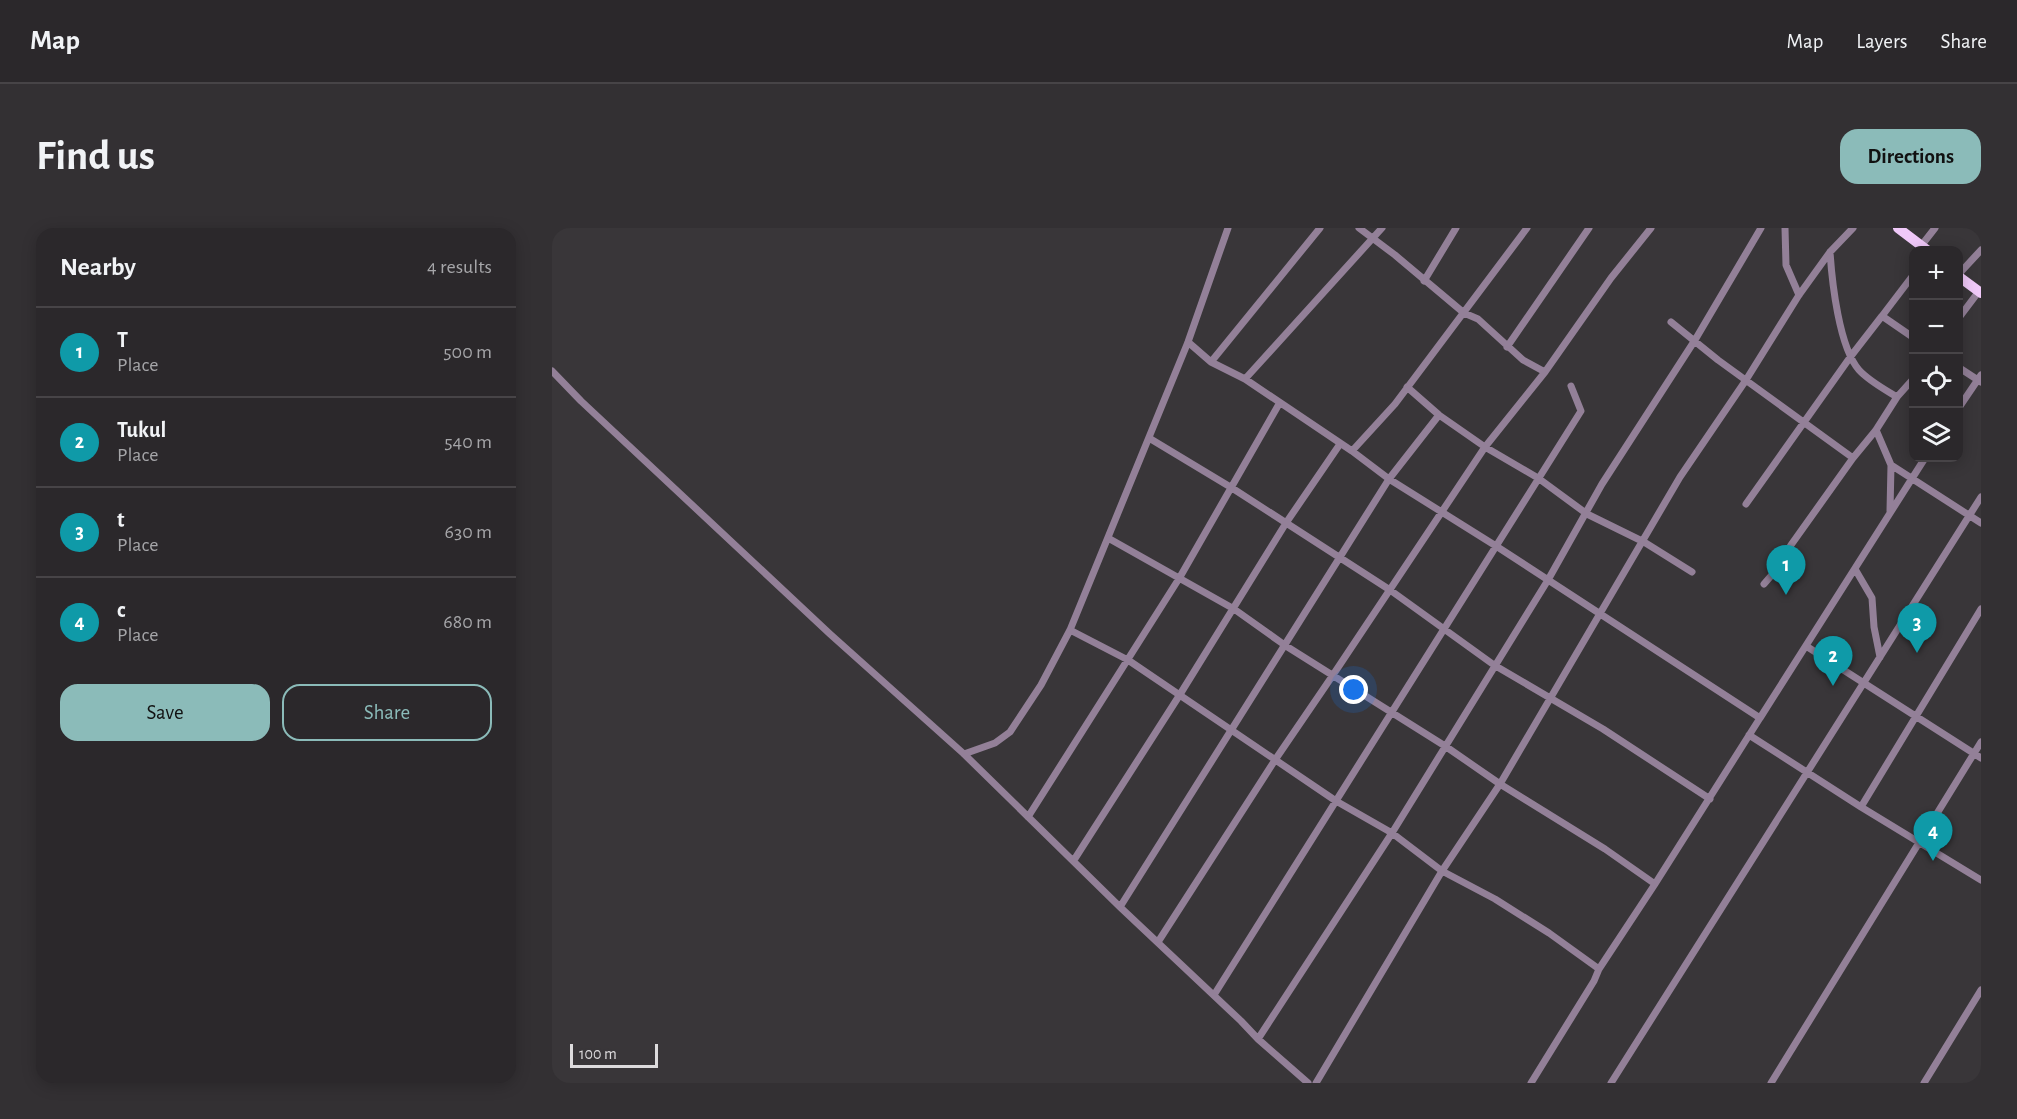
<!DOCTYPE html>
<meta charset="utf-8">
<style>
:root{--surface:#2b282b;--page:#333033;--text:#f1f3f6;--muted:#a6a6a9;--line:#474447;--accent:#8bbbb9}
body{margin:0;font-family:"Alegreya Sans",sans-serif;background:var(--page);color:var(--text)}
.controls{position:absolute;right:18px;top:18px;display:grid;overflow:hidden;border-radius:12px;box-shadow:0 3px 15px #0003}
.controls button{width:54px;height:54px;display:grid;place-items:center;padding:0;border:0;border-bottom:2px solid var(--line);background:var(--surface);color:var(--text);font:30px sans-serif}
.scale{position:absolute;left:18px;bottom:15px;width:88px;box-sizing:border-box;padding-left:6px;border:3px solid #dddbdd;border-top:0;font-size:16px;line-height:21px;white-space:nowrap;color:#dddbdd;-webkit-text-stroke:4px #393639;paint-order:stroke}
.you{position:absolute;left:802px;top:462px;width:21px;height:21px;margin:-15px;border:4px solid #fff;border-radius:50%;background:#1a73e8;box-shadow:0 0 0 9px #1a73e833}
.badge{display:grid;place-items:center;width:39px;height:39px;border-radius:50%;background:var(--accent);color:#fff;font-size:20px;font-weight:700}
.pin{position:absolute;translate:-50% -50px;filter:drop-shadow(0 2px 3px #0008)}
.pin::after{content:'';position:absolute;top:32px;width:21px;height:18px;background:inherit;clip-path:polygon(0 0,100% 0,50% 100%)}
.list{margin:0;padding:0;list-style:none}
h2{display:flex;justify-content:space-between;align-items:center;height:78px;margin:0;padding:0 24px;font-size:26px}
h2 small{font-size:20px;font-weight:400;color:var(--muted)}
.list li{display:grid;grid-template-columns:39px 1fr auto;gap:18px;align-items:center;box-sizing:border-box;height:90px;padding:0 24px;border-top:2px solid var(--line)}
.list b{display:block;font-size:22px;white-space:nowrap}
.list p{margin:0;font-size:20px;white-space:nowrap;color:var(--muted)}
.list em{font-size:20px;font-style:normal;color:var(--muted)}
.actions{display:flex;gap:12px;padding:18px 24px}
.actions a{flex:1;padding:14px 0;border:2px solid var(--accent);border-radius:18px;text-align:center;font-size:21px;color:var(--accent)}
.actions .main{background:var(--accent);color:#111}
.icon{flex:none;width:33px;height:33px;fill:none;stroke:currentColor;stroke-width:2;stroke-linecap:round;stroke-linejoin:round}
.map{position:relative;flex:none;width:1429px;height:855px;overflow:hidden;border-radius:18px}
header{display:flex;align-items:center;gap:36px;box-sizing:border-box;height:84px;padding:0 30px;background:var(--surface);border-bottom:2px solid var(--line)}
header strong{font-size:28px}
nav{display:flex;gap:33px;margin-inline-start:auto;font-size:21px}
.intro{display:flex;align-items:center;justify-content:space-between;box-sizing:border-box;height:144px;padding:0 36px}
h1{margin:0;font-size:42px}
.button{padding:15px 27px;border-radius:18px;background:var(--accent);color:#111;font-size:21px;font-weight:700}
main{display:flex;gap:36px;padding:0 36px}
aside{flex:1;background:var(--surface);border-radius:18px;box-shadow:0 3px 15px #0003}
.map>svg:first-child{display:block}
</style>
<header>
<strong>Map</strong>
<nav><a>Map</a><a>Layers</a><a>Share</a></nav>
</header>
<div class="intro"><h1>Find us</h1><a class="button">Directions</a></div>
<main>
<aside>
<h2>Nearby<small>4 results</small></h2>
<ul class="list">
<li><span class="badge" style="background:#0f9aa8">1</span><div><b>T</b><p>Place</p></div><em>500 m</em></li>
<li><span class="badge" style="background:#0f9aa8">2</span><div><b>Tukul</b><p>Place</p></div><em>540 m</em></li>
<li><span class="badge" style="background:#0f9aa8">3</span><div><b>t</b><p>Place</p></div><em>630 m</em></li>
<li><span class="badge" style="background:#0f9aa8">4</span><div><b>c</b><p>Place</p></div><em>680 m</em></li>
</ul>
<div class="actions"><a class="main">Save</a><a>Share</a></div>
</aside>
<div class="map">
<svg width="1429" height="855" viewBox="0 0 1429 855">
<rect width="100%" height="100%" fill="#393639"/>
<g fill="none" stroke-linecap="round" stroke-linejoin="round">
<path stroke="#938098" stroke-width="7" d="M807 0 843 27 912 85 926 91 971 132 993 144
M1233 0 1234 37 1247 67
M1369 18 1383 0
M1278 24C1280 54 1287 119 1307 142 1317 153 1332 161 1345 169
M1362 46 1330 88 1362 110
M1406 47 1429 22
M872 53 904 0
M1406 91 1427 63
M1119 94 1166 132 1301 230
M636 114 659 134 693 151 800 223 837 251 944 318 1208 490 1103 656 1047 741 1042 753 979 855
M955 119 1037 0
M659 134 768 0
M1406 139 1429 154
M0 143 29 173 278 406 412 526 568 679 689 793 706 811 756 855
M693 151 830 0
M855 159 887 187 933 219 986 250 1035 286 1092 314 1140 344
M1406 181 1429 147
M1324 202 1339 237 1429 295
M597 210 680 260 838 362 942 437 1051 501 1158 571
M800 223 843 176 975 0
M1194 276 1299 128 1330 88
M1338 283 1339 237
M556 310 682 381 734 418 893 518 948 556 1053 621 1103 656
M1303 341 1320 370 1322 399 1328 429
M1212 356 1225 341 1239 317 1301 230 1324 202 1345 169 1362 150
M518 402 576 432 784 573 840 605 890 643 943 671 997 705 1047 741
M1254 418 1429 530
M1208 490 1373 230
M1197 507 1309 579 1429 652
M412 526 443 515 458 504 489 457 518 402 636 114 676 0
M1309 579 1429 381
M476 589 628 349 727 176
M522 632 627 468 734 295 788 216
M568 679 837 251 887 187
M606 714 723 532 781 447 933 219 993 144 1059 50 1099 0
M662 767 1029 183 1019 158
M706 811 840 605 996 352 1050 256 1143 112 1209 0
M764 855 890 643 948 556 1128 249 1194 152 1247 67 1278 24 1301 0
M1059 855 1429 269
M1219 855 1429 514
M1372 855 1429 762"/>
<path stroke="#f0c9f9" stroke-width="10" d="M1346 0 1375 22
M1406 48 1429 65"/>
</g>
</svg>
<div class="controls">
<button>+</button>
<button>−</button>
<button><svg class="icon" aria-label="locate" viewBox="0 0 24 24"><circle cx="12" cy="12" r="6"/><path d="M12 2v4M12 18v4M2 12h4M18 12h4"/></svg></button>
<button><svg class="icon" aria-label="layers" viewBox="0 0 24 24"><path d="M12 4l9 5-9 5-9-5zM3 14l9 5 9-5"/></svg></button>
</div>
<div class="scale">100 m</div>
<div class="you"></div>
<div class="pin badge" style="left:1234px;top:367px;background:#0f9aa8">1</div>
<div class="pin badge" style="left:1281px;top:458px;background:#0f9aa8">2</div>
<div class="pin badge" style="left:1365px;top:425px;background:#0f9aa8">3</div>
<div class="pin badge" style="left:1381px;top:633px;background:#0f9aa8">4</div>
</div>
</main>
